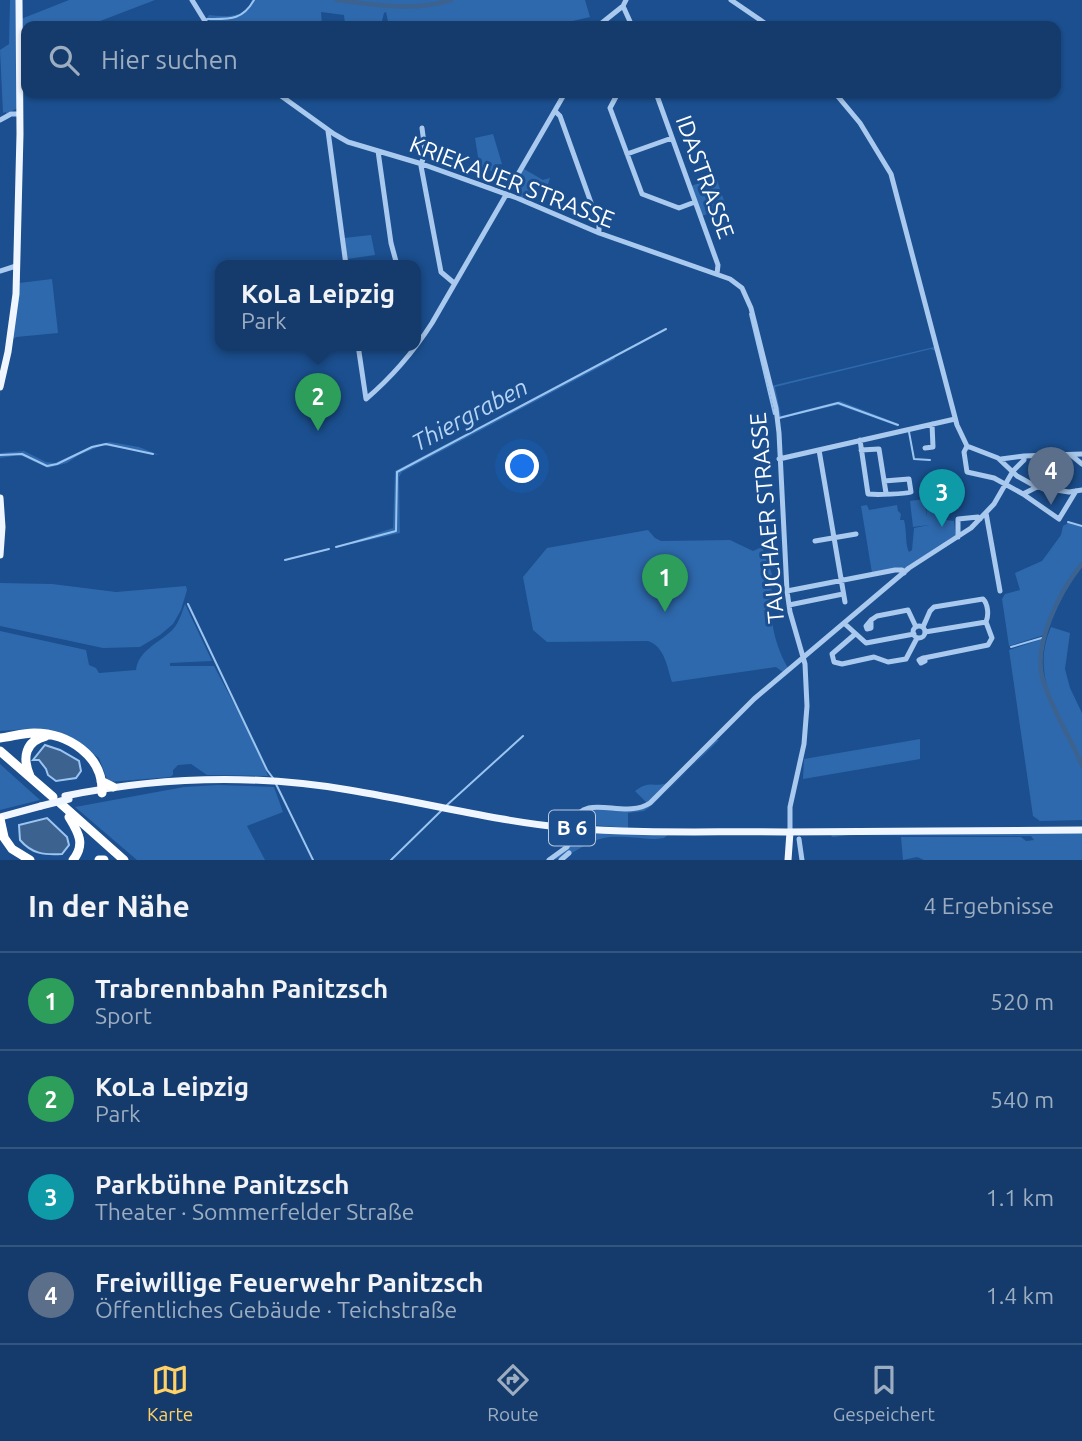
<!DOCTYPE html>
<html lang="de">
<meta charset="utf-8">
<style>
:root{--surface:#143b6b;--page:#214673;--text:#f1f3f6;--muted:#9dadc1;--line:#33557e;--accent:#ffd166}
body{margin:0;font-family:Ubuntu,sans-serif;background:var(--page);color:var(--text)}
.you{position:absolute;left:523px;top:467px;width:24px;height:24px;margin:-18px;border:5px solid #fff;border-radius:50%;background:#1a73e8;box-shadow:0 0 0 10px #1a73e833}
.badge{display:grid;place-items:center;width:46px;height:46px;border-radius:50%;background:var(--accent);color:#fff;font-size:23px;font-weight:700}
.pin{position:absolute;translate:-50% -58px;filter:drop-shadow(0 2px 4px #0008)}
.pin::after{content:'';position:absolute;top:37px;width:24px;height:21px;background:inherit;clip-path:polygon(0 0,100% 0,50% 100%)}
.popup{position:absolute;left:215px;top:260px;width:206px;height:91px;box-sizing:border-box;display:grid;place-content:center;border-radius:14px;background:var(--surface);filter:drop-shadow(0 2px 5px #0005);font-size:23px;white-space:nowrap;color:var(--muted)}
.popup b{font-size:26px;color:var(--text)}
.popup::after{content:'';position:absolute;left:50%;top:100%;margin-left:-14px;border:14px solid transparent;border-top-color:var(--surface)}
.list{margin:0;padding:0;list-style:none}
h2{display:flex;justify-content:space-between;align-items:center;height:91px;margin:0;padding:0 28px;font-size:30px}
h2 small{font-size:23px;font-weight:400;color:var(--muted)}
.list li{display:grid;grid-template-columns:46px 1fr auto;gap:21px;align-items:center;box-sizing:border-box;height:98px;padding:0 28px;border-top:2px solid var(--line)}
.list b{display:block;font-size:26px;white-space:nowrap}
.list p{margin:0;font-size:23px;white-space:nowrap;color:var(--muted)}
.list em{font-size:23px;font-style:normal;color:var(--muted)}
.icon{flex:none;width:38px;height:38px;fill:none;stroke:currentColor;stroke-width:2;stroke-linecap:round;stroke-linejoin:round}
.map{position:relative;flex:none;width:1082px;height:860px;overflow:hidden}
.search{position:absolute;background:var(--surface);box-shadow:0 2px 5px #0004;left:21px;right:21px;top:21px;height:77px;display:flex;align-items:center;gap:18px;box-sizing:border-box;padding:0 24px;border-radius:14px;color:var(--muted);font-size:26px}
.sheet{height:483px;background:var(--surface)}
nav{display:flex;justify-content:space-around;align-items:center;box-sizing:border-box;height:98px;border-top:2px solid var(--line);background:var(--surface);font-size:19px;color:var(--muted)}
nav a{display:grid;justify-items:center;gap:4px}
nav .on{color:var(--accent)}
.map>svg:first-child{display:block}
</style>
<div class="map">
<svg width="1082" height="860" viewBox="0 0 1082 860">
<rect width="100%" height="100%" fill="#1b4f8f"/>
<path fill="#2e69ad" d="M10 0H17L18 108 6 114V112L3 113 0 50 9 44Z
M69 0H155L87 26H26V50L21 53V19Z
M252 0H585L590 17 551 26H389L386 12 384 13 382 21 345 24 344 15 321 12 322 26H214L207 18 209 15C227 17 246 18 252 0Z
M23 107 19 283 52 279 58 333 16 337 13 339 0 397 16 301Z
M493 134 502 164 494 165 492 171 480 169 475 138Z
M524 169 543 180 550 178 546 191 539 187 532 202 517 196 513 187Z
M716 177 726 207 702 216 691 186Z
M371 235 375 255 347 259 344 238Z
M934 347 935 351 931 349 775 387 781 416 840 401 899 424 897 426 838 405 782 418 779 420 782 454 784 455 898 430 782 456 771 386Z
M614 356 615 359 402 472 399 477 400 533 352 544 351 542 393 528 395 471Z
M110 442 139 447 159 455 103 445 79 455 67 463 48 468 20 455 0 458V453L24 451 46 462 55 463 94 445Z
M930 493 932 503 939 502 946 520 954 521 956 537 906 569 872 573 861 506 867 505 869 510 897 505 898 511 901 514 900 520H904C907 531 905 545 909 552L912 550 914 528 929 525 913 527 910 501 924 499 927 517 925 494Z
M1068 523 1082 527V562L1061 591 1044 635 1009 646 1002 599 1005 594 1020 590 1015 573 1042 561 1061 535 1063 526Z
M648 530 655 538 661 541 730 540 753 551 762 547 772 574 769 581C775 595 771 606 772 620 774 638 780 654 788 668 778 682 763 690 751 702 717 735 685 770 649 803L646 802 635 791C651 778 657 790 670 781 696 763 717 735 739 713 753 698 770 687 784 673L776 667 672 682C667 667 665 647 648 641L547 642 533 630 523 577 547 548Z
M0 583 52 584 116 592 186 586 187 590 181 610 173 624 160 635 140 647 103 648 0 626Z
M185 604 212 661 170 663V666H214L256 745 268 776 207 775 191 764 178 765 173 770V775L170 777 108 782 99 758 67 735 29 729 0 731V631L86 650 89 665 96 668 99 673 136 670C138 652 156 644 169 633 178 626 181 615 185 604Z
M1051 627 1070 633 1065 669 1070 688 1082 713V763C1061 718 1029 677 1051 627Z
M1042 639 1041 680 1082 768V820L1040 821 1033 816 1009 650Z
M920 739V759L803 779 804 759Z
M716 740H719L651 806 644 811 628 813V828L580 824V813C597 804 615 813 634 811 655 810 700 757 716 740Z
M0 764 40 800 0 810Z
M218 785 274 787 283 812 247 826 265 860H137L75 807 184 787Z
M575 830 670 833 664 838 656 839C641 839 613 834 600 839 583 844 566 860 550 860L564 851Z
M1082 832V860H924L917 857 903 860 901 837H1021L1026 841 1034 840 1031 836 849 835 833 837 828 833Z"/>
<path fill="#3c6290" stroke="#9cc4f0" stroke-width="2" d="M45 745 60 750 79 761 81 771 76 778 56 781 48 775 46 769 39 760H33Z
M47 818 67 837 69 845 62 854C44 855 32 854 20 840L19 825Z"/>
<g fill="none" stroke-linecap="round" stroke-linejoin="round">
<path stroke="#9cc4f0" stroke-width="2" d="M207 19C229 19 242 21 254 0
M750 314 774 414
M779 418 838 403 898 425
M909 432 914 459 930 460
M0 455 22 454 47 466 57 464 92 447 106 444 153 454
M1068 522 1082 526
M336 547 396 531 397 472 666 329
M285 560 329 549
M188 604 267 770 273 778
M1011 647 1045 637
M276 784 313 860
M447 805 523 736
M391 860 443 809"/>
<path stroke="#3c6290" stroke-width="4.5" d="M337 0C377 5 412 12 451 0
M1082 564C1060 591 1032 645 1043 680 1052 710 1070 737 1082 765"/>
<path stroke="#a9c9ee" stroke-width="5" d="M192 0 208 26
M731 0 769 26
M623 6 632 26
M598 26 623 6 626 0
M277 93 334 134 348 142 422 164 517 198 599 233 730 279 742 288 751 308 776 408 779 433 787 591 790 612 805 664 807 706 804 744 790 807V832
M618 93 610 108 642 194 679 208 695 202
M656 93 718 265 717 274
M835 93 860 123 891 174 957 425 967 446 964 452 967 472 994 478 1023 494 1037 487
M555 111 560 116 599 225V233
M0 120 11 114H20
M422 128 425 151 421 166 441 272 454 283
M328 131 346 265
M378 151 391 243 397 265
M627 154 672 138
M0 271 16 266
M358 345 366 399C392 377 414 351 432 323L565 93
M860 440 868 494C877 495 905 494 911 492L909 479 884 481
M967 446 998 458 1017 476 1037 487 1069 492 1082 490
M925 448 933 447 932 424
M819 450 845 602
M861 450 879 449 886 493
M1071 455 1082 464
M779 459 955 419
M1001 459 1024 456
M1023 494 1059 519 1076 491
M986 513 1000 591
M958 537V519L978 517 980 519
M815 541 856 534
M787 591 895 570H902L904 573
M789 605 843 594
M871 620 877 616 908 610 916 627
M871 620V628L867 629 866 626Z
M845 624 866 643 914 634
M913 632a6 6 0 1 1 12 0a6 6 0 1 1-12 0Z
M923 627 930 611 934 607 983 599C988 604 989 615 986 622L992 638 988 645 924 658
M925 632 986 622
M854 635 832 654 834 662 842 664 874 657 888 662 906 659 917 638
M923 658 925 661 921 663 919 660Z
M574 821C585 792 625 820 650 803L754 699 909 568 971 528 994 504 1013 471 1024 460V456L1082 454
M799 839 802 860
M549 860 567 847 573 835
M561 860 569 853"/>
<path stroke="#f0f6ff" stroke-width="7" d="M0 387 8 352 16 294 20 134 19 0
M0 498 2 527 0 555
M65 796C158 777 255 774 349 790 423 802 494 821 568 828 641 834 713 831 785 832 884 832 983 830 1082 830
M0 817 41 806
M788 860 790 832"/>
<path stroke="#fff" stroke-width="9" d="M0 738C11 737 22 733 34 733 68 733 104 756 102 793
M0 751 53 797
M30 776C22 758 25 741 46 736
M101 781 113 787
M60 803 124 860
M69 817C78 832 86 844 73 860
M0 819 4 837
M0 832 12 849 30 860
M99 860H104"/>
<path stroke="#a9c9ee" stroke-width="5" d="M573 835 574 821"/>
<path stroke="#f0f6ff" stroke-width="7" d="M41 806 69 799"/>
</g>
<g text-anchor="middle" stroke-width="6" stroke-linejoin="round" paint-order="stroke">
<rect fill="#1b4f8f" stroke="#bbcadd" stroke-width="2" x="549" y="810.5" width="46" height="35" rx="5"/>
<g font-size="21" font-weight="bold" fill="#fff">
<text x="572" y="835">B 6</text>
</g>
<g font-size="23" fill="#fff" stroke="#1b4f8f">
<text transform="translate(705 177) rotate(70)" y="8">IDASTRASSE</text>
<text transform="translate(512 182) rotate(21)" y="8">KRIEKAUER STRASSE</text>
<text transform="translate(767 518) rotate(-95)" y="8">TAUCHAER STRASSE</text>
</g>
<g font-size="24" font-style="italic" fill="#b5d3f5" stroke="#1b4f8f">
<text transform="translate(470 415) rotate(-28)" y="8">Thiergraben</text>
</g>
</g>
</svg>
<div class="you"></div>
<div class="pin badge" style="left:665px;top:612px;background:#2e9e5b">1</div>
<div class="pin badge" style="left:318px;top:431px;background:#2e9e5b">2</div>
<div class="popup"><b>KoLa Leipzig</b>Park</div>
<div class="pin badge" style="left:942px;top:527px;background:#0f9aa8">3</div>
<div class="pin badge" style="left:1051px;top:505px;background:#5c6f8a">4</div>
<div class="search"><svg class="icon" aria-label="search" viewBox="0 0 24 24"><circle cx="10" cy="10" r="6"/><path d="M15 15l6 6"/></svg>Hier suchen</div>
</div>
<section class="sheet">
<h2>In der Nähe<small>4 Ergebnisse</small></h2>
<ul class="list">
<li><span class="badge" style="background:#2e9e5b">1</span><div><b>Trabrennbahn Panitzsch</b><p>Sport</p></div><em>520 m</em></li>
<li><span class="badge" style="background:#2e9e5b">2</span><div><b>KoLa Leipzig</b><p>Park</p></div><em>540 m</em></li>
<li><span class="badge" style="background:#0f9aa8">3</span><div><b>Parkbühne Panitzsch</b><p>Theater · Sommerfelder Straße</p></div><em>1.1 km</em></li>
<li><span class="badge" style="background:#5c6f8a">4</span><div><b>Freiwillige Feuerwehr Panitzsch</b><p>Öffentliches Gebäude · Teichstraße</p></div><em>1.4 km</em></li>
</ul>
</section>
<nav>
<a class="on"><svg class="icon" aria-label="map" viewBox="0 0 24 24"><path d="M3 6l6-2 6 2 6-2v14l-6 2-6-2-6 2zM9 4v14M15 6v14"/></svg>Karte</a>
<a><svg class="icon" aria-label="directions" viewBox="0 0 24 24"><path d="M12 3l9 9-9 9-9-9zM9 14v-3h6M13 9l2 2-2 2"/></svg>Route</a>
<a><svg class="icon" aria-label="saved" viewBox="0 0 24 24"><path d="M7 4h10v16l-5-4-5 4z"/></svg>Gespeichert</a>
</nav>
